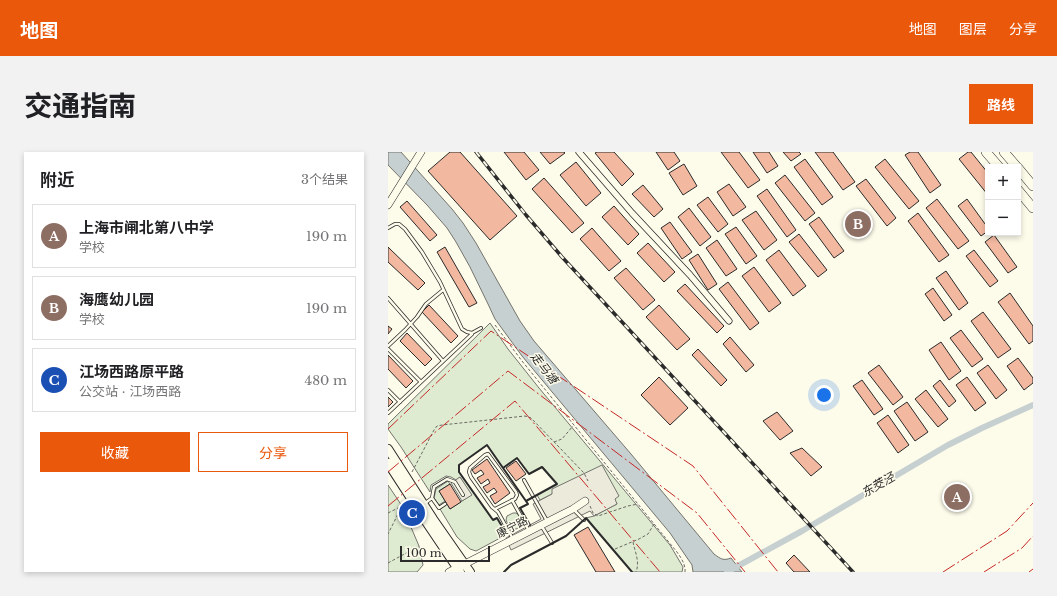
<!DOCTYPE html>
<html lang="zh">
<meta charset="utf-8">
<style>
:root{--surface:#fff;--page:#f2f2f2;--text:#202124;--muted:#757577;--line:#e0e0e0;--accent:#ea580c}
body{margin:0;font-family:"Libre Baskerville","Noto Sans SC",serif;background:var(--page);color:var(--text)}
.controls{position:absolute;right:12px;top:12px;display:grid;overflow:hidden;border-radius:0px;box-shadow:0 2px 6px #0003}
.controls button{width:36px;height:36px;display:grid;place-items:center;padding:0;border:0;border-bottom:1px solid var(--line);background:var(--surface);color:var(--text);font:20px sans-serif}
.scale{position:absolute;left:12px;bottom:10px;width:90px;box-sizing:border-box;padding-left:4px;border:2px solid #2b2b2b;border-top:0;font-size:11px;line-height:14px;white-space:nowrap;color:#2b2b2b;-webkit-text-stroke:3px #fdfbea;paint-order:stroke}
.you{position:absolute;left:436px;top:243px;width:14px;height:14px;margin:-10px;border:3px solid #fff;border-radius:50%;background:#1a73e8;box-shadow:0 0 0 6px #1a73e833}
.badge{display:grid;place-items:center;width:26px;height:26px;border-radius:50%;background:var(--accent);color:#fff;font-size:13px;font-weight:700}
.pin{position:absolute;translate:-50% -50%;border:2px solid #fff;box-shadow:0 1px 4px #0006}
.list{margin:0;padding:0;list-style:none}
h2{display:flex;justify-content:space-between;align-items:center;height:52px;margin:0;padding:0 16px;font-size:17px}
h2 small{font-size:13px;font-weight:400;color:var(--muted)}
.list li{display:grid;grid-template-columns:26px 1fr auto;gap:12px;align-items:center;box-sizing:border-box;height:64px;margin:0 8px 8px;padding:0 8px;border:1px solid var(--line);border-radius:0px}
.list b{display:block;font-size:15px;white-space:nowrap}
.list p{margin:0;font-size:13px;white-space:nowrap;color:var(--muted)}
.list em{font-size:13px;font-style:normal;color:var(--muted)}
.actions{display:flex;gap:8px;padding:12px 16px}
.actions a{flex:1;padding:9px 0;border:1px solid var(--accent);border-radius:0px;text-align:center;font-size:14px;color:var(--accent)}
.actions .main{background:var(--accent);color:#fff}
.map{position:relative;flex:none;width:645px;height:420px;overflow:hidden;border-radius:0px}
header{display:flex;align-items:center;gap:24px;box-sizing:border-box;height:56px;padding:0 20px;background:var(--accent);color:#fff}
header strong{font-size:19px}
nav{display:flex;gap:22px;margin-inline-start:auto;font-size:14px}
.intro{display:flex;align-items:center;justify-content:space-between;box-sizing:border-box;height:96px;padding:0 24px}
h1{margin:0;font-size:28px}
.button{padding:10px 18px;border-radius:0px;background:var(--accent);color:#fff;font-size:14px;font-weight:700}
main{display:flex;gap:24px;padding:0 24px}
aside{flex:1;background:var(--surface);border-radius:0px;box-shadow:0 2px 6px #0003}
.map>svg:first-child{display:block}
</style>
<header>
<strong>地图</strong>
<nav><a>地图</a><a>图层</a><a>分享</a></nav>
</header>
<div class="intro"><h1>交通指南</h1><a class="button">路线</a></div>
<main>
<aside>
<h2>附近<small>3个结果</small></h2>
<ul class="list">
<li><span class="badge" style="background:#8d6e63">A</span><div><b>上海市闸北第八中学</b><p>学校</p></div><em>190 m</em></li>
<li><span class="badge" style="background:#8d6e63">B</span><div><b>海鹰幼儿园</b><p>学校</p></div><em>190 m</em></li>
<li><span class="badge" style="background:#1a4fb4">C</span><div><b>江场西路原平路</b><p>公交站 · 江场西路</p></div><em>480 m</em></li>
</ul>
<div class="actions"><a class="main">收藏</a><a>分享</a></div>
</aside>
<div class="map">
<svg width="645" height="420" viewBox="0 0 645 420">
<rect width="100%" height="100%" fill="#fdfbea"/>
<path fill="#deebd1" stroke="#74746e" d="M102 171 120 197 151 236 282 393 295 415 294 420H244L198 366 206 364 229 352 226 347 164 342 152 348 149 343 169 332 155 315 141 322 129 306 115 316 99 293 71 313V320L105 368 109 366 115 376 114 385 88 399 82 397 69 385 52 357 59 352 62 357 83 343 72 325 68 328 63 325 58 324 43 333 42 340 13 295 0 277V272Z
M60 329 62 332 51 339 57 349 51 353 46 346 48 337Z
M0 333 14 354 31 394 35 413 29 420H0Z
M125 361H128C133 364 135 370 133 375L128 377H122L118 368 119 364Z"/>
<path fill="#eceadb" stroke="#74746e" d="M214 313 231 344 227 347 229 352 206 364 202 359 123 398 118 386 153 367 145 352 164 342V337Z
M72 325 84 343 74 349 63 331Z"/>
<path fill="#c7d0d0" stroke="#74746e" d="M0 0H13L64 57 75 71 88 91 132 169 146 189 243 302 326 402C333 407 335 409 343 406L354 420H305L304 413 282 381 175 253 134 204 107 167 100 152 82 115 68 90 59 76 39 53 0 13Z"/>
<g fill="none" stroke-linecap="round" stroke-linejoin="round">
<path stroke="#c7d0d0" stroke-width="6" d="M339 420 414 379 560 293 594 276 645 253"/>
</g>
<path fill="#f2b8a0" stroke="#2b2b2b" d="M62 0H72L129 64 102 88 40 19Z
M116 0H136L151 18 138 28Z
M152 0H176L177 1 162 12Z
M209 0H226L246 22 234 34 207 1Z
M268 0H286L292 9 280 18Z
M333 0H351L372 28 360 36Z
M365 0H381L390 14 379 21Z
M395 0H411L413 2 403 9Z
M427 0H445L467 30 455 38Z
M522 0H530L553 33 542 41 517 3Z
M580 0H583L600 21V43L571 7Z
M417 7 445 45 434 53 406 15Z
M497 7 531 49 521 57 487 15Z
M188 10 213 41 198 54 172 23Z
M296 12 309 34 295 43 281 21Z
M397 23 427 61 417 69 387 31Z
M156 26 196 71 184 81 144 37Z
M478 27 508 66 499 74 468 34Z
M341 32 358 55 345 64 329 40Z
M255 33 275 57 266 65 244 42Z
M379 37 408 78 399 85 369 44Z
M320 45 340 72 330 80 309 53Z
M549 47 581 89 570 97 538 56Z
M579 47 600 76V79L593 84 570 54Z
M19 49 49 83 42 89 12 55Z
M226 54 251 82 240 93 214 65Z
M301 56 323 85 312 94 290 65Z
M368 59 389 88 376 98 354 68Z
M530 61 561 103 551 110 520 69Z
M431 65 456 99 446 106 421 72Z
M282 70 304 100 294 107 273 76Z
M348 75 369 104 358 112 337 82Z
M204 76 233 109 221 119 192 87Z
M411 82 439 118 430 125 401 90Z
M606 83 629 115 620 121 597 90Z
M329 88 349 117 338 124 318 96Z
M260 91 287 120 276 130 249 101Z
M0 95 37 131 30 138 0 110Z
M57 95 89 151 81 155 49 100Z
M391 98 418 134 405 144 378 108Z
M586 98 610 129 602 135 578 104Z
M310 102 329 132 320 138 301 108Z
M366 115 393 151 381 160 354 124Z
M238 116 267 148 255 158 226 126Z
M558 119 580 151 571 158 548 126Z
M340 130 371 171 362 178 331 137Z
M297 132 336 174 329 181 289 139Z
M545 136 564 163 556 169 537 142Z
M622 141 645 174V189L641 192 610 150Z
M41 153 70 184 63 191 34 160Z
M271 153 302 187 289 198 258 165Z
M595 160 623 197 610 206 583 169Z
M0 174 4 177 0 182Z
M573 178 595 207 584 215 562 186Z
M19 181 44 207 37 214 12 189Z
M342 185 366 213 358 220 335 192Z
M553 190 573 219 561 228 541 198Z
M310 197 339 228 333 234 304 203Z
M0 203 25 229 18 236 0 217Z
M630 206 645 226V231L636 238 619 214Z
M491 213 515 245 505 253 480 221Z
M600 213 619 238 608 247 589 221Z
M271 225 300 256 282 273 253 243Z
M579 225 598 251 587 259 568 233Z
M474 228 495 257 486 263 465 234Z
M552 228 568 249 561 255 545 234Z
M538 238 560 267 550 275 527 247Z
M0 245 5 250 0 255Z
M519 250 540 280 527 289 506 259Z
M389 260 405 279 392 288 375 269Z
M500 263 521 293 510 301 489 271Z
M414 296 434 315 423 324 402 301Z
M99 307 122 341 107 352 102 344 109 340 106 336 99 341 95 335 102 331 100 327 93 332 89 326 96 322 93 318 87 322 84 318Z
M128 309 138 322 128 329 118 316Z
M62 332 73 350 62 357 51 339Z
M200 375 227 420H208L186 383Z
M406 403 422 420H406L398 411Z"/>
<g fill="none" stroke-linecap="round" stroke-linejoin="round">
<g stroke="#2b2b2b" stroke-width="4">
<path id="service" d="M0 76 7 72H11L17 77 34 100 52 130 74 177 79 180 84 181 93 176
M0 146 55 209
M0 194 17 178 29 165 38 152 55 138
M0 197 33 230
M0 238 12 250
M0 261 84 182
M136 328 159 369
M44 346 51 356 57 352
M124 348 141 379
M36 352 44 346 46 335 59 327 67 330 75 343
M107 357 127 347 129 343 128 340 100 302 97 303 82 316 81 320 83 325 104 355 110 360 125 387
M185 357 196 368
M153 373 164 391"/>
</g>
<g stroke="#2b2b2b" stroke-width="7">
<path id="minor" d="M191 0 244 61 302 123 341 169"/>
</g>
<g stroke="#2b2b2b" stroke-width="8">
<path id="tertiary" d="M0 53 33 0
M61 420 185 357 197 349"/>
</g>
<g stroke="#2b2b2b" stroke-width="10">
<path id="secondary" d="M0 297 45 367 82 420
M0 311 39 371 72 420"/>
</g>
<g stroke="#2b2b2b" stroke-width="10">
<path id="primary" d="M598 0 611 15
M616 0 629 15
M630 16 645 34
M630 38 645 56"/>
</g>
<path stroke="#6a6964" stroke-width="1" stroke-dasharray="3 2" stroke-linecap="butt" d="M107 173 134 209 284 394C290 401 298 411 297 420
M166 290 174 287 185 274
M24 320 46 278 49 274 54 273 137 264 143 266 196 321 200 329
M202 354 205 361 210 364 240 354 250 352
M0 361 14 354 0 382
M245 390C247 400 252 410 248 420
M227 397 251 387 260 382 266 372
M0 411 31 394"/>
<use href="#service" stroke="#fdfbea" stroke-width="2.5"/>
<use href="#minor" stroke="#fdfbea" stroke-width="5.5"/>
<use href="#tertiary" stroke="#fdfbea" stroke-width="7"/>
<use href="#secondary" stroke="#fdfbea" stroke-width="8"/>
<use href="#primary" stroke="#fdfbea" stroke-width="9"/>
<g stroke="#2b2b2b" stroke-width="3.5">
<path id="rail" d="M88 0 138 63 174 105 465 420"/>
</g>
<use href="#rail" stroke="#fdfbea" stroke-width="2" stroke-dasharray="6" stroke-linecap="butt"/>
<path stroke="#2b2b2b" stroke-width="2" d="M138 349 169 332 154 315 141 322 129 306 115 316 140 352 132 356 142 373
M115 376 109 366 105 368 71 320V313L99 293 115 316
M116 420 123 413 178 384 198 366 244 420"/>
<path stroke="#c62828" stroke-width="1" stroke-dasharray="14 3 2 3" stroke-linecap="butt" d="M0 277 103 179 305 314 390 420
M0 320 120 219 309 361 357 420
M0 354 127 249 272 420
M555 420 619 379 645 351
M596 420 634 396 645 384
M641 420 645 417"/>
</g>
<g text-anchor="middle" stroke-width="3" stroke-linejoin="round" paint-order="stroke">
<g font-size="11" fill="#2b2b2b" stroke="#fdfbea">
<text transform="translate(124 375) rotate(-27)" y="4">康宁路</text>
</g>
<g font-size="12" font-style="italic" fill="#2b2b2b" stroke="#fdfbea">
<text transform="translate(156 216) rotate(52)" y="4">走马塘</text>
<text transform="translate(490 333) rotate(-30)" y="4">东茭泾</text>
</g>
</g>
</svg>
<div class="controls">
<button>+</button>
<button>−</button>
</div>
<div class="scale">100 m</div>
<div class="you"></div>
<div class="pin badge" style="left:569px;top:345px;background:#8d6e63">A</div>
<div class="pin badge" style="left:470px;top:72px;background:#8d6e63">B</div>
<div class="pin badge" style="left:24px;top:361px;background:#1a4fb4">C</div>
</div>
</main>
